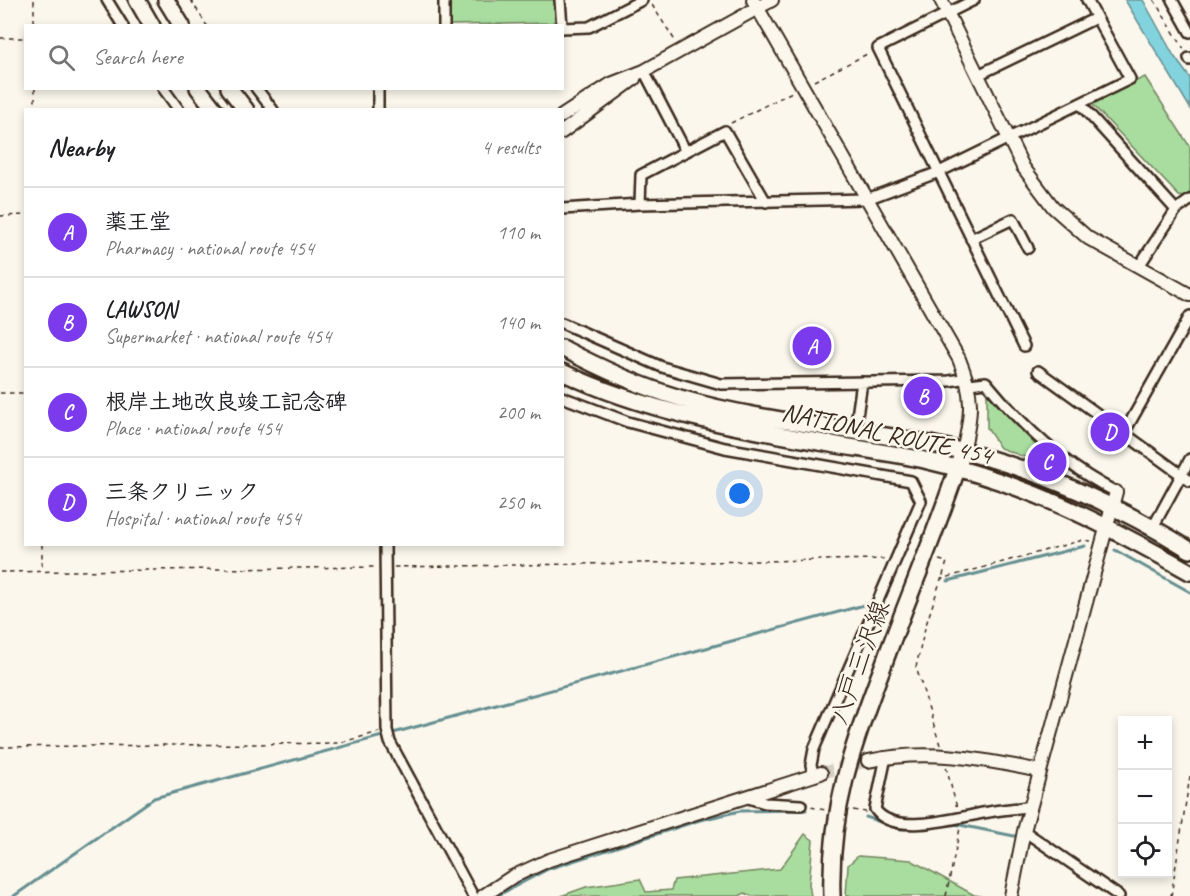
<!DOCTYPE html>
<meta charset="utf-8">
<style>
:root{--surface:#fff;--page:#f2f2f2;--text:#202124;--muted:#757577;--line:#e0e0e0;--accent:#7c3aed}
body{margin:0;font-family:Caveat,"Klee One",sans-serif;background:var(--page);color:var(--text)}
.controls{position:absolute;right:18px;bottom:18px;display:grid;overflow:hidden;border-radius:0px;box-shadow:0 3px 9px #0003}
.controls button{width:54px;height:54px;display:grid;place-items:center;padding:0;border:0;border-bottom:2px solid var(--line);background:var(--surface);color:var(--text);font:30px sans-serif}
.you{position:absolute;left:740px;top:494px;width:21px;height:21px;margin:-15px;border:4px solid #fff;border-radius:50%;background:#1a73e8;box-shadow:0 0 0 9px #1a73e833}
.badge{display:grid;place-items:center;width:39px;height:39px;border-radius:50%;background:var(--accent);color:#fff;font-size:20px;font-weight:700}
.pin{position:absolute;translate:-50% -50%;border:3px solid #fff;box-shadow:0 2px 6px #0006}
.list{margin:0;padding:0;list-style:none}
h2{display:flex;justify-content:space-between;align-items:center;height:78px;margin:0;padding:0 24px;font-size:26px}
h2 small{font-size:20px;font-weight:400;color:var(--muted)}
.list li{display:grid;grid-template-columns:39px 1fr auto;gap:18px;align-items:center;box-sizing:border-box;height:90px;padding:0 24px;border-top:2px solid var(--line)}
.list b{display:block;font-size:22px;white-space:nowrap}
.list p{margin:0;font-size:20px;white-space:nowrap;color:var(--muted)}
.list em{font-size:20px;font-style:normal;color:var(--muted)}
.icon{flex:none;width:33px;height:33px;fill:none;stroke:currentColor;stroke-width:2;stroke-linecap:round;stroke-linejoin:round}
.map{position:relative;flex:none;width:1190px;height:896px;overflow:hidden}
.search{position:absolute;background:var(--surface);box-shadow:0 3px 9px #0003;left:24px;top:24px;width:540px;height:66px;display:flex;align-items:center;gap:15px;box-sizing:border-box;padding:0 21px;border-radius:0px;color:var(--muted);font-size:22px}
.panel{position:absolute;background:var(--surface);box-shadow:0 3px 9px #0003;left:24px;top:108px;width:540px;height:438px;border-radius:0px}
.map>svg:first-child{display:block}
</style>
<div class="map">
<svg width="1190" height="896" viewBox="0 0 1190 896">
<rect width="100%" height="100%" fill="#fbf7ec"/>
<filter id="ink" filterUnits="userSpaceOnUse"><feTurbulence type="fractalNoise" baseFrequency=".0167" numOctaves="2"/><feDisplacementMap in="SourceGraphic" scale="12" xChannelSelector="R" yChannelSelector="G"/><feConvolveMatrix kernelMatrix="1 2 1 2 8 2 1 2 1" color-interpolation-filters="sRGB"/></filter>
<g filter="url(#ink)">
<path fill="#a9dd9f" stroke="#72845e" stroke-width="1.5" d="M449 0H555L556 18 553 23 450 25Z
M1145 77 1190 147V192L1184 197 1179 196 1092 104 1093 101Z
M987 393 1039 449 1033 460 1000 448 987 428Z
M805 834 813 840 809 884 811 896H751L745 893 739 896H561L586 887 640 879 646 892 671 890 674 880 780 869Z
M858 856 911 860 974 895 981 896H846L848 865Z"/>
<path fill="#83d3de" stroke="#668f91" stroke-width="1.5" d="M1125 0H1143L1174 56 1190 78V108Z"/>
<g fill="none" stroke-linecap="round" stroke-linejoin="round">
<path stroke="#668f91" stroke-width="3" d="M1115 550 1190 592
M948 581 1085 546
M866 817 900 829 922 828
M943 825 955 824 1019 837
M14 896 154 798 868 604
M497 896 548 869 700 820 740 811 806 810"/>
<path stroke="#d5cec3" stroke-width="12" stroke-dasharray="12 6" stroke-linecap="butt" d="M821 773 868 761"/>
<g stroke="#3b2a1e" stroke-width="14">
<path id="minor" d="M107 0 123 26
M444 0V26
M560 0 562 26
M974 0 878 48 1024 346
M1172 0 1190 32
M562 28 589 27 642 0
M1189 58 1190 60
M644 71 685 150
M978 75 1096 18
M163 88 179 110
M256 88 273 110
M378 88V110
M1080 104 1176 210 1139 266
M640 204 641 175 725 131 766 202
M562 209 640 204 867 199 939 172 1130 79 1087 0
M1176 210 1190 200
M971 239 1013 219 1028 248
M562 323 662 367 721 384 949 381 967 378
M1038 371 1190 481
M969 384 986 382C1022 426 1064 466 1116 492
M562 397 628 422 725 448 911 481 921 501 814 749 811 765 814 776
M855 430 862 382
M1124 433 1190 316
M1056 483 1067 461
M1152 529 1190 459
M385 544 387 730 390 742 473 896
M886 757 875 809C893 838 961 816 989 812 1003 809 1017 809 1031 806
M745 797 765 803 801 805
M1024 831 1119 896"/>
</g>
<g stroke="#3b2a1e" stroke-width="16">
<path id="tertiary" d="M753 0 959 359C974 395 972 414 963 451
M941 0 1023 167 1053 207 1088 238 1190 295
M562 116 611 84 644 71 772 0
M562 132 634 79
M868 761C927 748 982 759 1040 771
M483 896 512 877 549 860 821 773
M1011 896 1024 831 1116 492"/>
</g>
<g stroke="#3b2a1e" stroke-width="20">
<path id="primary" d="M832 896C829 812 853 743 883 666 909 594 940 524 963 451"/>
</g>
<g stroke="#3b2a1e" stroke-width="20">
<path id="trunk" d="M137 0 152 26
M166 0 182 26
M198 88 215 110
M229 88 246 110
M562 348C600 368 639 386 680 398 772 425 868 428 961 451 1040 470 1121 507 1190 550
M562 372C644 411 736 428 825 443 859 449 894 453 928 461 1026 483 1103 523 1190 572"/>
</g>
<path stroke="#3b2a1e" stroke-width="1.5" stroke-dasharray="4.5 4.5" stroke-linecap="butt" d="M34 0V26
M191 0 207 26
M1154 0 1184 49
M652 5 674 39
M0 38H26
M814 81 869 53
M35 88V110
M731 123 794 91
M0 216 26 215
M0 393H26
M42 544V571
M939 560 947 562 942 578
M394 567 884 559
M0 572 374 567
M940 745 916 667 925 628 941 579 1083 540 1091 541
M0 747 339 743 379 732
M946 767 957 808
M811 807 825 810
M853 810 866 812
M946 896 960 828
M1171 896 1190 776"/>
<use href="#minor" stroke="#fbf7ec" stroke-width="9"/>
<use href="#tertiary" stroke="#fbf7ec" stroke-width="12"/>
<use href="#primary" stroke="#fbf7ec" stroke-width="15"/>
<use href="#trunk" stroke="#fbf7ec" stroke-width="15"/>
</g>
</g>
<g text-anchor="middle" stroke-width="5" stroke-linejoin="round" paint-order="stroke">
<g font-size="26" fill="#3b2a1e" stroke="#fbf7ec">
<text transform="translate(887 433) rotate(12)" y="9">NATIONAL ROUTE 454</text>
<text transform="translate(859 662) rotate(-70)" y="9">八戸三沢線</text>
</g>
</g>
</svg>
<div class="controls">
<button>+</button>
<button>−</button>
<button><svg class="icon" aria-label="locate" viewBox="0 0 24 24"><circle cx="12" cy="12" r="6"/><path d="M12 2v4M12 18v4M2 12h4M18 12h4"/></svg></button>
</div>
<div class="you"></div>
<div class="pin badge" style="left:812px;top:346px">A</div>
<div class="pin badge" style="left:923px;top:396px">B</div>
<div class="pin badge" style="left:1047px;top:462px">C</div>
<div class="pin badge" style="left:1110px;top:432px">D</div>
<div class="search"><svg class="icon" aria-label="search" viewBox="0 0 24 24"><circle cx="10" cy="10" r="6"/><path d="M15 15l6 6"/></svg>Search here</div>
<section class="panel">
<h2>Nearby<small>4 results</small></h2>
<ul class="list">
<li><span class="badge">A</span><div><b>薬王堂</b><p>Pharmacy · national route 454</p></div><em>110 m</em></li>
<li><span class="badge">B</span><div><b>LAWSON</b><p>Supermarket · national route 454</p></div><em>140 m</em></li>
<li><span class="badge">C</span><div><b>根岸土地改良竣工記念碑</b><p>Place · national route 454</p></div><em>200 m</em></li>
<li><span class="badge">D</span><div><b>三条クリニック</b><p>Hospital · national route 454</p></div><em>250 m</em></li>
</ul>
</section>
</div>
